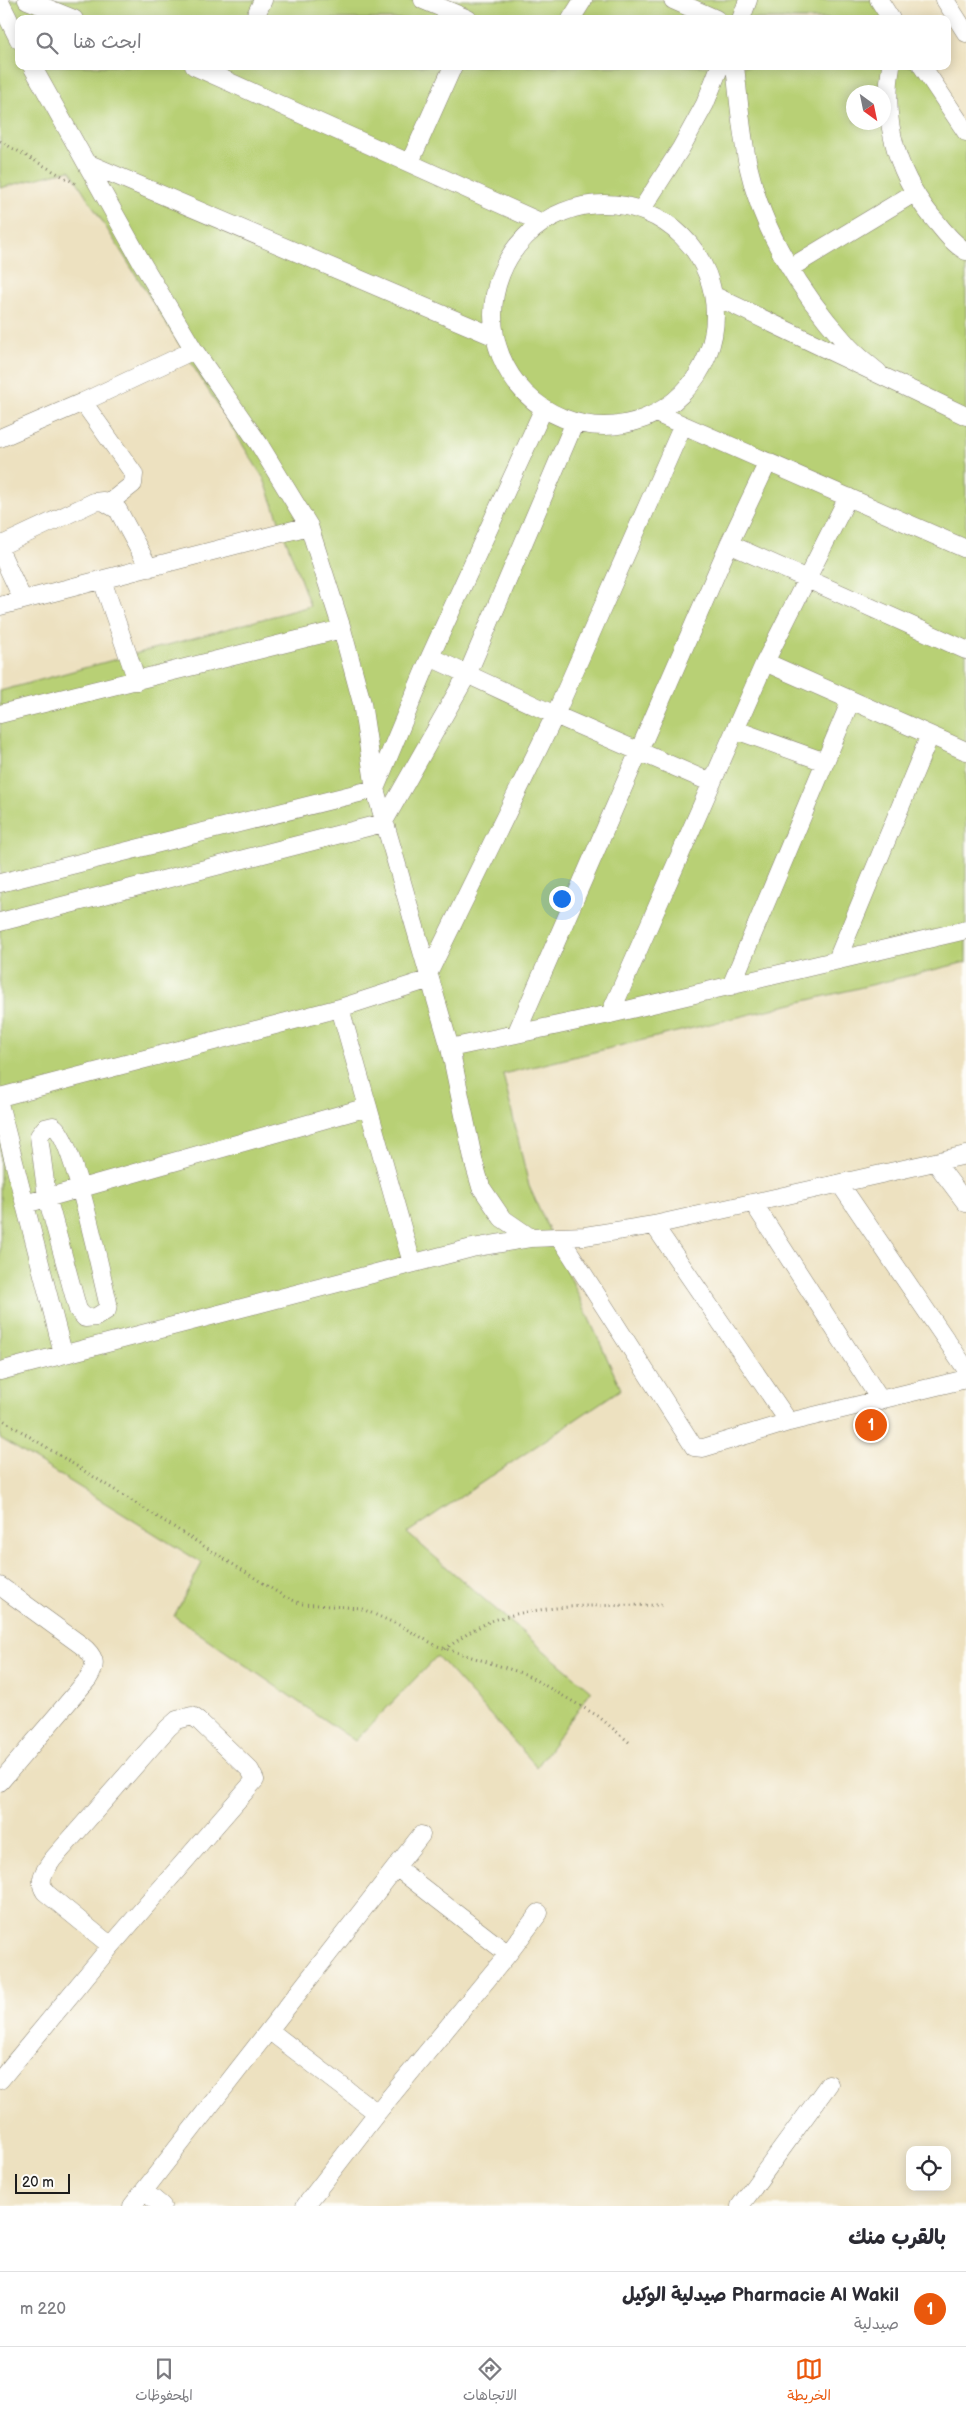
<!DOCTYPE html>
<html lang="ar">
<meta charset="utf-8">
<style>
:root{--surface:#fff;--page:#f2f2f3;--text:#2b2b33;--muted:#7c7c81;--line:#e1e1e2;--accent:#ea580c}
body{margin:0;font-family:"Balsamiq Sans","Playpen Sans Arabic",sans-serif;background:var(--page);color:var(--text);direction:rtl}
.controls{position:absolute;right:15px;bottom:15px;display:grid;overflow:hidden;border-radius:10px;box-shadow:0 2px 12px #0003}
.controls button{width:45px;height:45px;display:grid;place-items:center;padding:0;border:0;border-bottom:1px solid var(--line);background:var(--surface);color:var(--text);font:25px sans-serif}
.compass{position:absolute;left:846px;top:85px;width:45px;height:45px;border-radius:50%;background:var(--surface);box-shadow:0 2px 12px #0003;rotate:147deg}
.scale{position:absolute;left:15px;bottom:12px;width:55px;box-sizing:border-box;padding-left:5px;border:2px solid #1c1c1c;border-top:0;font-size:14px;line-height:18px;white-space:nowrap;color:#1c1c1c;-webkit-text-stroke:4px #fdfcf7;paint-order:stroke}
.you{position:absolute;left:561px;top:898px;width:18px;height:18px;margin:-12px;border:4px solid #fff;border-radius:50%;background:#1a73e8;box-shadow:0 0 0 8px #1a73e833}
.badge{display:grid;place-items:center;width:32px;height:32px;border-radius:50%;background:var(--accent);color:#fff;font-size:16px;font-weight:700}
.pin{position:absolute;translate:-50% -50%;border:2px solid #fff;box-shadow:0 1px 5px #0006}
.list{margin:0;padding:0;list-style:none}
h2{display:flex;justify-content:space-between;align-items:center;height:65px;margin:0;padding:0 20px;font-size:21px}
h2 small{font-size:16px;font-weight:400;color:var(--muted)}
.list li{display:grid;grid-template-columns:32px 1fr auto;gap:15px;align-items:center;box-sizing:border-box;height:75px;padding:0 20px;border-top:1px solid var(--line)}
.list b{display:block;font-size:19px;white-space:nowrap}
.list p{margin:0;font-size:16px;white-space:nowrap;color:var(--muted)}
.list em{font-size:16px;font-style:normal;color:var(--muted)}
.icon{flex:none;width:28px;height:28px;fill:none;stroke:currentColor;stroke-width:2;stroke-linecap:round;stroke-linejoin:round}
.map{position:relative;flex:none;width:966px;height:2206px;overflow:hidden;direction:ltr}
.search{position:absolute;background:var(--surface);box-shadow:0 2px 12px #0003;left:15px;right:15px;top:15px;height:55px;display:flex;align-items:center;gap:12px;box-sizing:border-box;padding:0 18px;border-radius:10px;color:var(--muted);font-size:19px}
.sheet{height:140px;background:var(--surface)}
nav{display:flex;justify-content:space-around;align-items:center;box-sizing:border-box;height:70px;border-top:1px solid var(--line);background:var(--surface);font-size:14px;color:var(--muted)}
nav a{display:grid;justify-items:center;gap:2px}
nav .on{color:var(--accent)}
.map>svg:first-child{display:block}
</style>
<div class="map">
<svg width="966" height="2206" viewBox="0 0 966 2206">
<rect width="100%" height="100%" fill="#fdfcf7"/>
<filter id="ink" filterUnits="userSpaceOnUse"><feTurbulence type="fractalNoise" baseFrequency=".02" numOctaves="2"/><feDisplacementMap in="SourceGraphic" scale="10" xChannelSelector="R" yChannelSelector="G"/><feConvolveMatrix kernelMatrix="1 2 1 2 8 2 1 2 1" color-interpolation-filters="sRGB"/></filter>
<filter id="wash" filterUnits="userSpaceOnUse"><feTurbulence type="fractalNoise" baseFrequency=".0096" numOctaves="4" result="noise"/><feDisplacementMap in="SourceGraphic" scale="20" xChannelSelector="R" yChannelSelector="G"/><feGaussianBlur stdDeviation="1.12" result="paint"/><feColorMatrix in="noise" values="0 0 0 0 0 0 0 0 0 0 0 0 0 0 0 0 0 1.4 0 .05"/><feComposite in="paint" operator="in"/></filter>
<g filter="url(#wash)">
<rect width="100%" height="100%" fill="#ede1c0"/>
<path fill="#b8d075" stroke="#6a7648" fill-rule="evenodd" d="M0 0H880L892 19H19V66H923L966 133V962L503 1074 529 1186 621 1389 407 1533 591 1691 537 1767 437 1656 355 1741 174 1616 202 1563 0 1438V691L310 606 264 479 70 170 0 188ZM854 92H884V122H854Z"/>
</g>
<g filter="url(#ink)">
<g fill="none" stroke-linecap="round" stroke-linejoin="round">
<g stroke="#847e6e" stroke-width="19">
<path id="minor" d="M27 0 74 19
M423 0 468 19
M673 0 716 19
M879 0 891 19
M945 0 966 33
M0 2 19 40
M254 19 263 0
M571 19 583 0
M741 19 748 0
M32 66 142 263 194 350 259 444 309 526 342 629 362 703 375 789 450 1048 474 1163 481 1187 502 1218 531 1238
M194 66 540 222
M735 66C739 100 741 135 749 169 763 232 801 293 844 341 853 353 866 362 878 372
M891 66C881 124 899 180 938 224 946 234 955 245 966 251
M922 66 966 132
M410 162 453 66
M87 163 493 336
M493 315a111 111 0 1 1 222 0a111 111 0 1 1-222 0Z
M642 209 681 148 705 104 720 66
M790 268 914 193
M715 296 966 416
M83 402 134 474 133 484 109 503
M658 414 966 549
M0 438 83 402 194 350
M729 544 966 650
M0 546 94 502 103 501 118 510 149 568
M0 551 23 600
M102 580 137 681
M0 606 309 526
M430 657 555 715 712 783
M765 662 966 751
M0 714 342 629
M736 730 825 762
M0 883 375 789 430 657 543 410
M0 922 383 823 468 673 574 424
M837 960 930 735
M428 974 555 715 683 425
M731 986 851 700
M340 1008 412 1263
M610 1014 765 662 848 497
M516 1034 729 544 768 462
M450 1048 610 1014 966 930
M0 1097 340 1008 430 979
M0 1107 63 1353
M53 1126C73 1136 101 1274 108 1303L107 1310 96 1317 85 1318 78 1310 47 1197 39 1136 45 1128Z
M936 1163 966 1203
M840 1184 966 1369
M25 1204 368 1107
M754 1204 881 1401
M654 1225 789 1422
M561 1239 694 1447 703 1448 789 1422 966 1379
M0 1371 472 1248 531 1238 585 1236 654 1225 966 1155
M0 1586 81 1645C95 1656 98 1664 88 1679L0 1782
M396 1867 508 1954
M270 2031 377 2113
M0 2080 111 1946 255 1780 250 1770 198 1720 192 1716 177 1720 168 1728 53 1859C45 1870 37 1880 45 1892L111 1946
M144 2191 162 2206
M132 2206 421 1835
M305 2206 377 2113 508 1954 539 1913
M740 2206 829 2084"/>
</g>
<path stroke="#847e6e" stroke-width="3" stroke-dasharray="1 4" stroke-linecap="butt" d="M0 141 78 185
M0 1418 285 1597 302 1604 360 1608 399 1625 437 1646 525 1674 598 1716 630 1743
M445 1649C460 1639 477 1626 494 1620 547 1603 607 1606 662 1605"/>
<use href="#minor" stroke="#fff" stroke-width="18"/>
</g>
</g>
</svg>
<div class="controls">
<button><svg class="icon" aria-label="locate" viewBox="0 0 24 24"><circle cx="12" cy="12" r="6"/><path d="M12 2v4M12 18v4M2 12h4M18 12h4"/></svg></button>
</div>
<svg class="compass" viewBox="-18 -18 36 36"><path d="M0-13l5 13h-10z" fill="#e53935"/><path d="M0 13l5-13h-10z" fill="#7c7c81"/></svg>
<div class="scale">20 m</div>
<div class="you"></div>
<div class="pin badge" style="left:871px;top:1425px">1</div>
<div class="search"><svg class="icon" aria-label="search" viewBox="0 0 24 24"><circle cx="10" cy="10" r="6"/><path d="M15 15l6 6"/></svg>ابحث هنا</div>
</div>
<section class="sheet">
<h2>بالقرب منك<small></small></h2>
<ul class="list">
<li><span class="badge">1</span><div><b>Pharmacie Al Wakil صيدلية الوكيل</b><p>صيدلية</p></div><em>220 m</em></li>
</ul>
</section>
<nav>
<a class="on"><svg class="icon" aria-label="map" viewBox="0 0 24 24"><path d="M3 6l6-2 6 2 6-2v14l-6 2-6-2-6 2zM9 4v14M15 6v14"/></svg>الخريطة</a>
<a><svg class="icon" aria-label="directions" viewBox="0 0 24 24"><path d="M12 3l9 9-9 9-9-9zM9 14v-3h6M13 9l2 2-2 2"/></svg>الاتجاهات</a>
<a><svg class="icon" aria-label="saved" viewBox="0 0 24 24"><path d="M7 4h10v16l-5-4-5 4z"/></svg>المحفوظات</a>
</nav>
